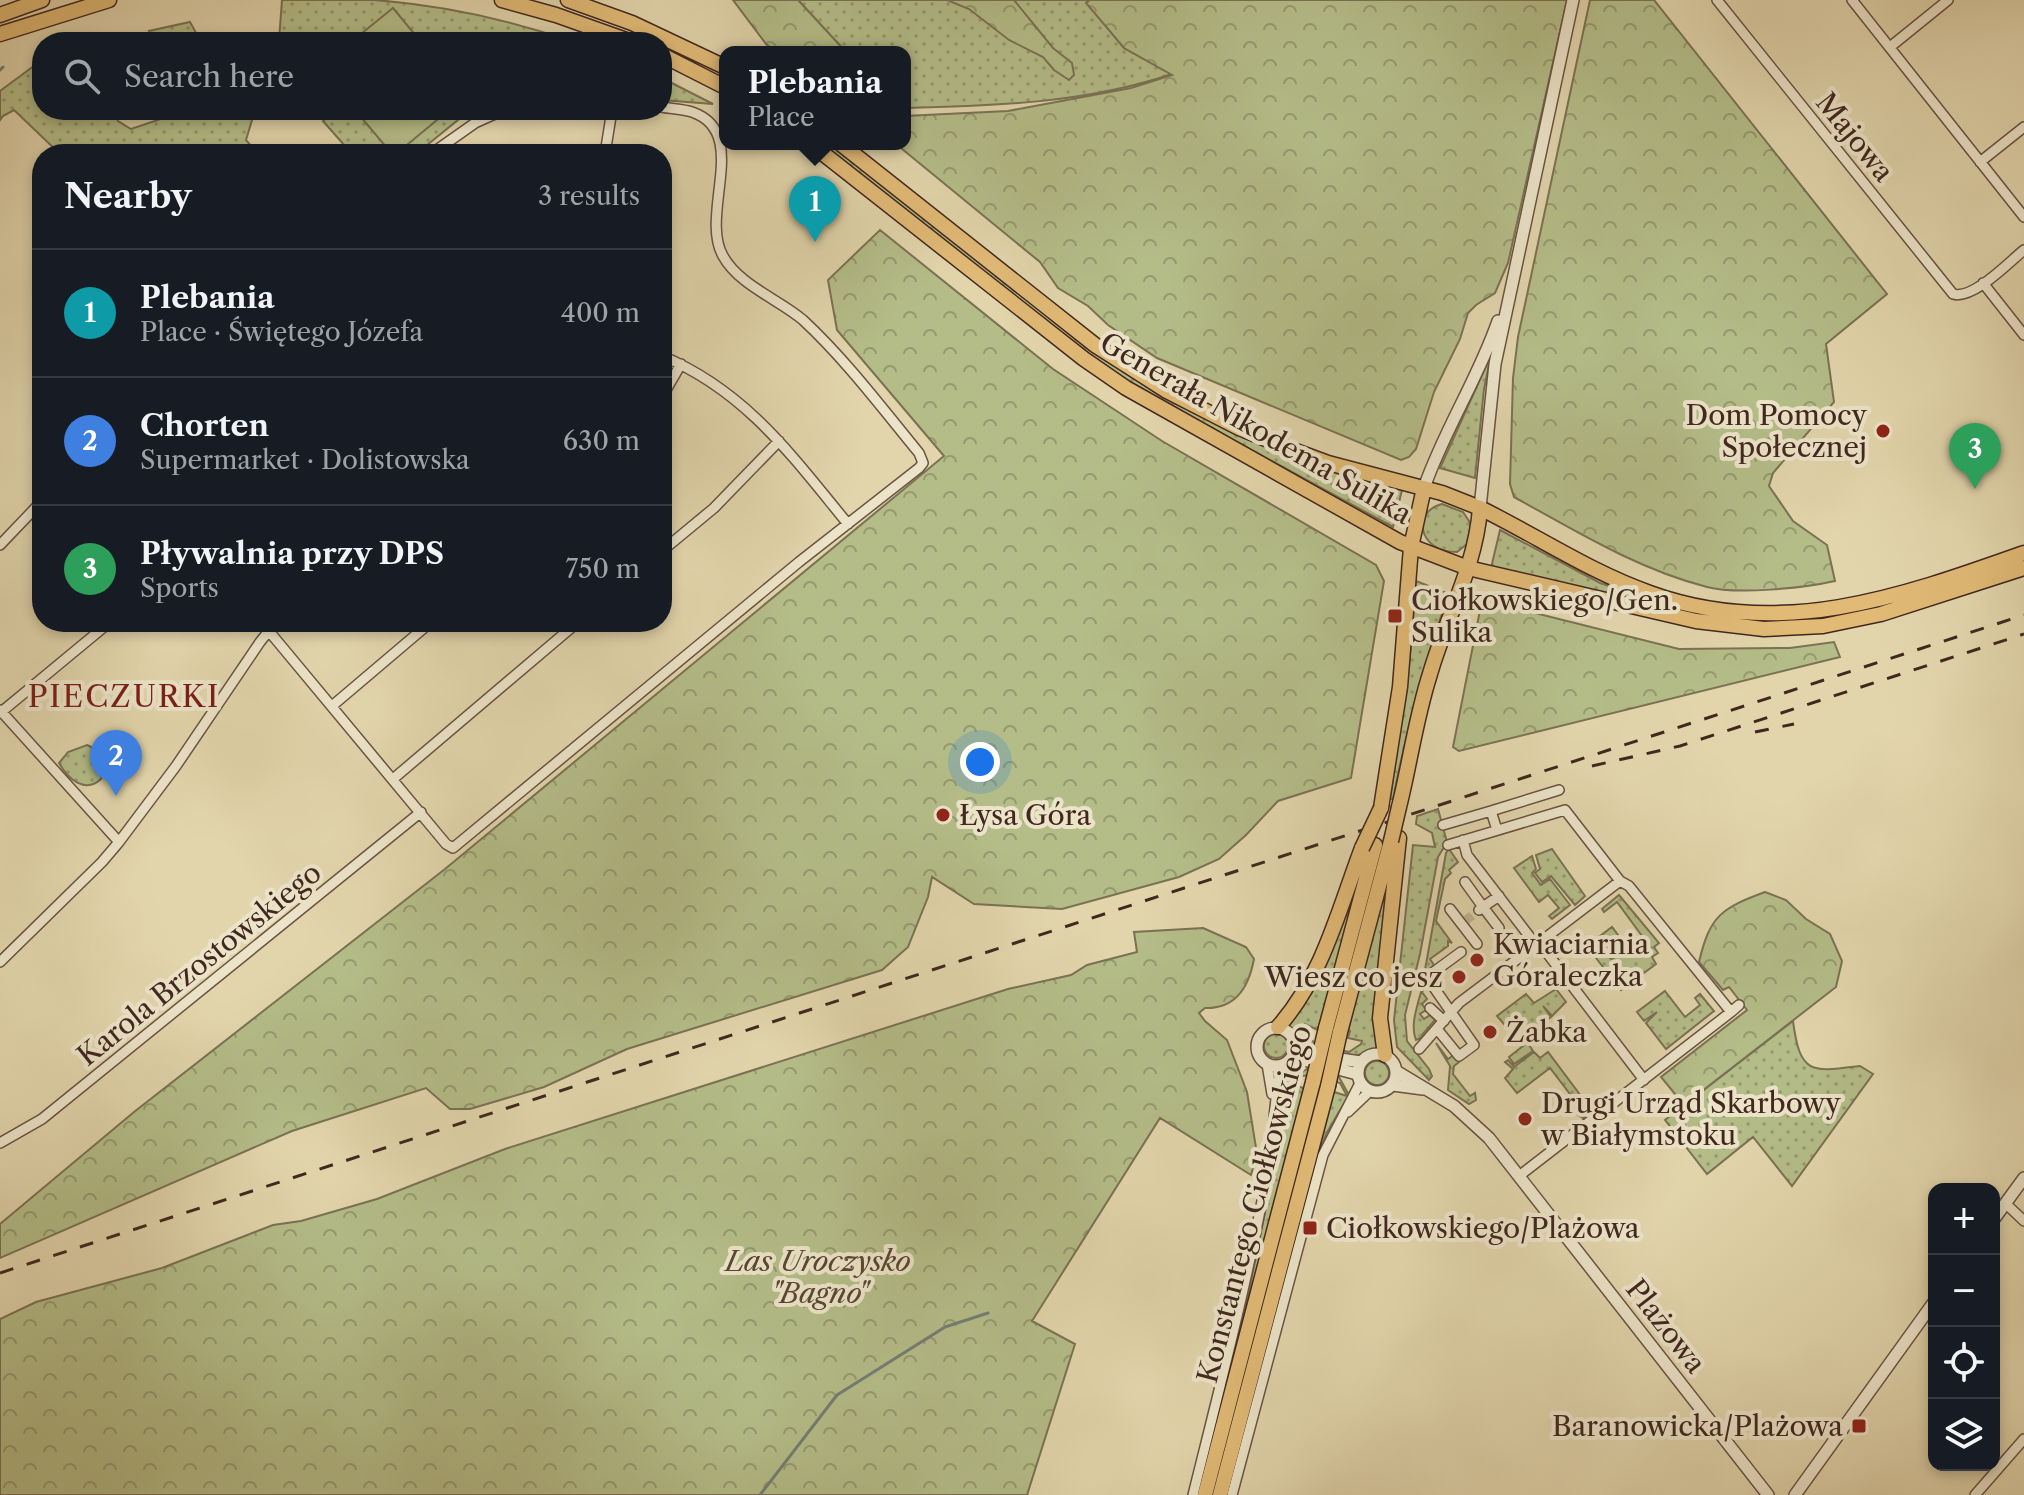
<!DOCTYPE html>
<meta charset="utf-8">
<style>
:root{--surface:#171b24;--page:#242831;--text:#f1f3f6;--muted:#9ea1a6;--line:#363941;--accent:#c59692}
body{margin:0;font-family:"Libre Caslon Text",serif;background:var(--page);color:var(--text)}
.controls{position:absolute;right:24px;bottom:24px;display:grid;overflow:hidden;border-radius:16px;box-shadow:0 4px 12px #0003}
.controls button{width:72px;height:72px;display:grid;place-items:center;padding:0;border:0;border-bottom:2px solid var(--line);background:var(--surface);color:var(--text);font:40px sans-serif}
.you{position:absolute;left:980px;top:762px;width:28px;height:28px;margin:-20px;border:6px solid #fff;border-radius:50%;background:#1a73e8;box-shadow:0 0 0 12px #1a73e833}
.badge{display:grid;place-items:center;width:52px;height:52px;border-radius:50%;background:var(--accent);color:#fff;font-size:26px;font-weight:700}
.pin{position:absolute;translate:-50% -66px;filter:drop-shadow(0 2px 4px #0008)}
.pin::after{content:'';position:absolute;top:42px;width:28px;height:24px;background:inherit;clip-path:polygon(0 0,100% 0,50% 100%)}
.popup{position:absolute;left:719px;top:46px;width:192px;height:104px;box-sizing:border-box;display:grid;place-content:center;border-radius:16px;background:var(--surface);filter:drop-shadow(0 2px 6px #0005);font-size:26px;white-space:nowrap;color:var(--muted)}
.popup b{font-size:30px;color:var(--text)}
.popup::after{content:'';position:absolute;left:50%;top:100%;margin-left:-16px;border:16px solid transparent;border-top-color:var(--surface)}
.list{margin:0;padding:0;list-style:none}
h2{display:flex;justify-content:space-between;align-items:center;height:104px;margin:0;padding:0 32px;font-size:34px}
h2 small{font-size:26px;font-weight:400;color:var(--muted)}
.list li{display:grid;grid-template-columns:52px 1fr auto;gap:24px;align-items:center;box-sizing:border-box;height:128px;padding:0 32px;border-top:2px solid var(--line)}
.list b{display:block;font-size:30px;white-space:nowrap}
.list p{margin:0;font-size:26px;white-space:nowrap;color:var(--muted)}
.list em{font-size:26px;font-style:normal;color:var(--muted)}
.icon{flex:none;width:44px;height:44px;fill:none;stroke:currentColor;stroke-width:2;stroke-linecap:round;stroke-linejoin:round}
.map{position:relative;flex:none;width:2024px;height:1495px;overflow:hidden}
.search{position:absolute;background:var(--surface);box-shadow:0 4px 12px #0003;left:32px;top:32px;width:640px;height:88px;display:flex;align-items:center;gap:20px;box-sizing:border-box;padding:0 28px;border-radius:32px;color:var(--muted);font-size:30px}
.panel{position:absolute;background:var(--surface);box-shadow:0 4px 12px #0003;left:32px;top:144px;width:640px;height:488px;border-radius:32px}
.map>svg:first-child{display:block}
</style>
<div class="map">
<svg width="2024" height="1495" viewBox="0 0 2024 1495">
<defs>
<pattern id="grass-dots" width="8" height="8" patternUnits="userSpaceOnUse" patternTransform="scale(2)"><rect width="8" height="8" fill="#b4bd88"/><path d="M2 2h.1M6 6h.1" fill="none" stroke="#949a6f" stroke-width="1.8" stroke-linecap="round"/></pattern>
<pattern id="forest-crowns" width="20" height="18" patternUnits="userSpaceOnUse" patternTransform="scale(2)"><rect width="20" height="18" fill="#b4bd88"/><path d="M2 6a3 3 0 1 1 6 0M12 15a3 3 0 1 1 6 0" fill="none" stroke="#949a6f"/></pattern>
</defs>
<rect width="100%" height="100%" fill="#e2d5ac"/>
<filter id="stains"><feTurbulence type="fractalNoise" baseFrequency=".0025" numOctaves="4"/><feColorMatrix values="0 0 0 0 .2 0 0 0 0 .09 0 0 0 0 .02 0 0 0 .5 -.17"/></filter>
<radialGradient id="worn" r=".72"><stop offset=".6" stop-color="#630" stop-opacity="0"/><stop offset="1" stop-color="#630" stop-opacity=".3"/></radialGradient>
<path fill="url(#grass-dots)" stroke="#7a7254" stroke-width="2" d="M282 0C312 0 344 0 374 0 442 5 510 20 574 42H281L279 40Z
M798 0H1090L1087 2 1124 48 1172 74C1086 103 995 106 905 108V52H846Z
M190 22 201 42H156L149 31Z
M42 60V110H112L118 121 131 129 164 118 171 110H255L246 140 258 154H60L14 110 3 116 0 120V91Z
M662 78 713 104 662 100Z
M335 110H479L463 116 416 154H352L323 121Z
M821 144H830L1069 333 1163 398 1281 454 1326 469 1402 490 1393 527 1136 387 1087 354Z
M1491 355 1484 389 1475 478 1440 468Z
M1442 504 1463 512 1471 524 1467 544 1457 552C1417 552 1412 511 1442 504Z
M1500 530 1600 583 1678 608V610L1491 568Z
M1416 581 1449 594C1424 661 1407 728 1393 799H1390L1409 667Z
M87 745C102 751 107 764 101 779 85 794 68 779 59 763L68 752Z
M1438 809 1447 842 1438 857 1420 954 1405 1015 1407 1041 1429 1069 1432 1076 1429 1080 1397 1047 1394 1020 1413 845 1435 847 1432 833 1416 824 1417 816Z
M1396 844 1379 1049 1351 1057 1304 1043 1287 1025 1367 852 1318 1030 1305 1024C1303 1047 1331 1047 1349 1052L1361 1044 1362 1041 1348 1038 1350 1031 1348 1030Z
M1449 849 1458 862 1449 870 1451 873 1445 879 1436 921 1452 943 1448 941V946L1430 959 1434 965 1427 972 1426 987 1422 992 1427 999 1422 1004 1426 1010 1420 1014 1424 1019 1430 1015 1435 1020 1422 1035 1423 1037 1416 1040C1410 1026 1417 1007 1421 992L1446 853Z
M1552 849 1585 896 1575 905 1551 876 1542 882 1535 873 1540 869 1536 855Z
M1532 856 1536 869 1532 873 1541 885 1550 879 1570 905 1552 919 1549 916 1559 908 1548 895 1539 902 1514 868Z
M1619 895 1659 943 1654 947 1658 953 1652 957 1656 964 1621 990 1596 958 1604 951 1611 959 1615 957 1608 946 1595 955 1587 946 1612 927 1627 947 1642 936 1617 902 1604 912 1602 909Z
M1556 989 1566 1002 1552 1016 1543 1006 1551 1017 1524 1037 1533 1051 1514 1064 1509 1057 1523 1046 1497 1016 1526 994 1534 1003Z
M1665 991 1685 1017 1700 1005 1695 998 1700 994 1714 1011 1666 1049 1646 1023 1657 1012 1644 1021 1637 1012Z
M1793 1021C1800 1075 1811 1072 1860 1066L1873 1074 1792 1186 1753 1137 1707 1174 1665 1120Z
M1264 1046a12 12 0 1 1 24 0a12 12 0 1 1-24 0Z
M1436 1043 1448 1059 1454 1055 1459 1062 1454 1066 1453 1074 1470 1096 1475 1093 1476 1100 1469 1104 1448 1090 1450 1066Z
M1534 1052 1540 1058 1548 1052 1587 1104 1591 1102 1595 1108 1583 1118 1575 1113 1576 1102 1550 1068 1517 1093 1505 1078 1513 1069 1505 1062 1508 1060 1514 1067Z
M1365 1073a12 12 0 1 1 24 0a12 12 0 1 1-24 0Z
M1307 1069 1339 1077 1349 1095 1326 1134 1317 1158 1226 1495 1331 1096 1334 1092 1347 1096 1340 1083C1324 1079 1304 1068 1292 1083L1305 1089 1198 1495 1249 1291 1272 1178 1282 1082Z"/>
<path fill="url(#forest-crowns)" stroke="#7a7254" stroke-width="2" d="M733 0H798L846 52H776L766 44Z
M947 0H1014L1053 48 1072 63 1074 75 1069 80 1054 70 1043 57 1009 40 969 9Z
M1090 0H1567L1508 263 1495 293 1476 305 1468 313 1460 339 1434 392 1416 449 1409 457 1401 460 1157 358 1108 325 1088 306 1058 288 1040 262 896 144H905V116L1008 111 1131 88 1172 75 1124 48 1086 3Z
M1590 0H1654L1887 294 1826 344 1834 402 1773 473 1769 486 1793 521 1827 545 1835 581C1804 588 1737 595 1707 587 1637 569 1576 531 1514 497L1510 484 1513 378 1518 337Z
M880 230 1053 369 1162 441 1376 565 1384 581 1351 778 1278 801 1246 835 1219 859 1179 877 1062 909 974 904 932 877 928 897 908 947 882 970 627 1049 544 1087 470 1109H450L426 1088 292 1131 0 1258V1224L134 1112 445 869 944 456 837 330 828 280Z
M1487 601 1679 649 1790 648 1834 642 1840 657 1459 751 1453 747 1481 605Z
M1765 892 1786 900 1806 919 1830 934 1842 961 1836 987 1684 1105 1661 1077 1747 1010 1729 987 1723 990 1699 962C1710 915 1722 908 1765 892Z
M1203 928 1246 947 1254 959C1249 986 1237 1009 1205 1008L1199 1013 1205 1021 1227 1040 1247 1092 1257 1154 1251 1175 1160 1118 1032 1321 1075 1344 1027 1495H0V1319L36 1302 162 1268 273 1225 301 1221 377 1199 505 1149 1008 989 1071 975 1087 965 1137 952 1134 932Z"/>
<path fill="#b4bd88" stroke="#7a7254" stroke-width="2" d="M393 8 421 42H351Z
M355 110H449L396 154H392Z"/>
<g fill="none" stroke-linecap="round" stroke-linejoin="round">
<path stroke="#737e74" stroke-width="3" d="M0 70 3 67
M760 1495 837 1395 945 1327 988 1313"/>
<path stroke="#c2b290" stroke-width="9" stroke-dasharray="9 4.5" stroke-linecap="butt" d="M1465 921 1479 910"/>
<g stroke="#695342" stroke-width="12">
<path id="minor" d="M1717 0 1953 294C1973 300 2008 263 2024 250
M1852 0 2024 217
M1890 47 1948 0
M431 154 475 123 504 110
M605 154 612 110
M1980 162 2024 127
M1983 283 2024 335
M662 356C746 391 792 456 848 524
M662 397 681 364
M0 545 42 501
M662 551 714 508 779 441
M268 630 446 844 453 848 799 562 919 468 923 463 919 453C882 408 846 360 803 320 778 299 739 285 723 256 699 214 751 132 692 112 683 109 672 109 662 107
M332 706 431 622
M0 710 119 842
M0 713 110 622
M393 779 578 622
M1443 825 1491 811
M1497 830 1491 811 1559 790
M1463 840 1467 855 1536 945 1620 881
M1448 845 1565 810 1620 881 1629 886 1731 1012 1739 1005
M1465 882 1483 907 1479 910
M1450 909 1477 944
M1499 928 1483 907 1499 896
M0 962 102 862 119 842 176 766 260 642 276 622
M1430 1008 1444 1021
M1437 1029 1459 1056 1474 1045 1428 979 1431 974 1461 952
M1419 1049 1459 1003 1536 945 1544 949 1644 1080
M1267 1064 1272 1094
M1348 1112 1370 1091
M0 1143 42 1119 421 812
M1519 1176 1731 1012
M2005 1203 2024 1221
M1193 1495C1219 1390 1246 1287 1266 1180 1274 1142 1273 1104 1281 1066
M1232 1495 1323 1155 1360 1083
M1975 1495 2024 1439"/>
</g>
<g stroke="#695342" stroke-width="14">
<path id="tertiary" d="M1424 488C1444 430 1478 379 1498 321
M1480 508 1495 364 1573 0
M1257 1047a19 19 0 1 1 38 0a19 19 0 1 1-38 0Z
M1296 1045 1340 1059 1361 1062
M1358 1073a19 19 0 1 1 38 0a19 19 0 1 1-38 0Z
M1293 1057 1357 1074
M1396 1071 1454 1106 1489 1138 1768 1495
M1393 1085 1423 1089
M1994 1219 2024 1178
M1795 1495 1934 1302"/>
</g>
<g stroke="#41281f" stroke-width="17">
<path id="primary" d="M1480 508C1537 536 1590 572 1650 593 1780 640 1900 597 2024 553
M1468 568 1696 621 1764 629 1823 626 1881 614 2024 568"/>
</g>
<g stroke="#41281f" stroke-width="17">
<path id="trunk" d="M502 0 556 15 632 42
M568 0 632 23 725 67
M0 15 42 0
M0 34 109 0
M662 55 725 87
M811 144 1084 359 1126 388 1400 542 1468 568
M841 144 1095 345 1167 391 1239 428 1285 447 1328 463 1442 493 1480 508C1476 566 1446 618 1430 674 1416 717 1410 763 1399 807
M1381 808 1400 687 1411 547 1424 488
M1278 1027C1322 978 1339 909 1362 848
M1326 1028 1375 845
M1340 1032 1391 841
M1385 1055 1380 1018 1399 838
M1205 1495 1313 1082
M1220 1495 1328 1086"/>
</g>
<use href="#minor" stroke="#ece4c9" stroke-width="9"/>
<use href="#tertiary" stroke="#ece4c9" stroke-width="11"/>
<use href="#primary" stroke="#e1ba76" stroke-width="14"/>
<use href="#trunk" stroke="#e1ba76" stroke-width="14"/>
<path stroke="#41281f" stroke-width="3" stroke-dasharray="14 14" stroke-linecap="butt" d="M1755 732 1794 724
M1592 766 1680 746 2024 634
M0 1273 2024 615"/>
<g stroke="#41281f" stroke-width="17" stroke-linecap="butt">
<path id="trunk-bridge" d="M1391 841 1399 807
M1362 848 1381 808
M1313 1082 1326 1028
M1328 1086 1340 1032"/>
</g>
<use href="#trunk-bridge" stroke="#e1ba76" stroke-width="14"/>
</g>
<g fill="#8f2418" stroke="#ece4c9" stroke-width="3">
<circle cx="1883" cy="431" r="8"/>
<rect x="1387" y="608" width="16" height="16" rx="4"/>
<circle cx="943" cy="815" r="8"/>
<circle cx="1477" cy="960" r="8"/>
<circle cx="1459" cy="977" r="8"/>
<circle cx="1490" cy="1032" r="8"/>
<circle cx="1525" cy="1119" r="8"/>
<rect x="1302" y="1220" width="16" height="16" rx="4"/>
<rect x="1851" y="1418" width="16" height="16" rx="4"/>
</g>
<g text-anchor="middle" stroke-width="8" stroke-linejoin="round" paint-order="stroke">
<g font-size="28" fill="#41281f" stroke="#ece4c9">
<text transform="translate(1855 137) rotate(51)" y="10">Majowa</text>
<text transform="translate(1256 428) rotate(30)" y="10">Generała Nikodema Sulika</text>
<text transform="translate(199 964) rotate(-39)" y="10">Karola Brzostowskiego</text>
<text transform="translate(1254 1204) rotate(-75)" y="10">Konstantego Ciołkowskiego</text>
<text transform="translate(1666 1326) rotate(52)" y="10">Plażowa</text>
</g>
<g font-size="28" fill="#41281f" stroke="#ece4c9" text-anchor="start">
<text x="1867" y="425" text-anchor="end">Dom Pomocy<tspan x="1867" dy="32">Społecznej</tspan></text>
<text x="1411" y="610">Ciołkowskiego/Gen.<tspan x="1411" dy="32">Sulika</tspan></text>
<text x="959" y="825">Łysa Góra</text>
<text x="1493" y="954">Kwiaciarnia<tspan x="1493" dy="32">Góraleczka</tspan></text>
<text x="1443" y="987" text-anchor="end">Wiesz co jesz</text>
<text x="1506" y="1042">Żabka</text>
<text x="1541" y="1113">Drugi Urząd Skarbowy<tspan x="1541" dy="32">w Białymstoku</tspan></text>
<text x="1326" y="1238">Ciołkowskiego/Plażowa</text>
<text x="1843" y="1436" text-anchor="end">Baranowicka/Plażowa</text>
</g>
<g font-size="28" font-style="italic" fill="#584634" stroke="#ece4c9">
<text x="818" y="1271">Las Uroczysko<tspan x="818" dy="32">"Bagno"</tspan></text>
</g>
<g font-size="30" letter-spacing="2" fill="#7a1f14" stroke="#ece4c9">
<text x="124" y="707">PIECZURKI</text>
</g>
</g>
<rect width="100%" height="100%" filter="url(#stains)"/>
<rect width="100%" height="100%" fill="url(#worn)"/>
</svg>
<div class="controls">
<button>+</button>
<button>−</button>
<button><svg class="icon" aria-label="locate" viewBox="0 0 24 24"><circle cx="12" cy="12" r="6"/><path d="M12 2v4M12 18v4M2 12h4M18 12h4"/></svg></button>
<button><svg class="icon" aria-label="layers" viewBox="0 0 24 24"><path d="M12 4l9 5-9 5-9-5zM3 14l9 5 9-5"/></svg></button>
</div>
<div class="you"></div>
<div class="pin badge" style="left:815px;top:242px;background:#0f9aa8">1</div>
<div class="popup"><b>Plebania</b>Place</div>
<div class="pin badge" style="left:116px;top:796px;background:#3f7fe0">2</div>
<div class="pin badge" style="left:1975px;top:489px;background:#2e9e5b">3</div>
<div class="search"><svg class="icon" aria-label="search" viewBox="0 0 24 24"><circle cx="10" cy="10" r="6"/><path d="M15 15l6 6"/></svg>Search here</div>
<section class="panel">
<h2>Nearby<small>3 results</small></h2>
<ul class="list">
<li><span class="badge" style="background:#0f9aa8">1</span><div><b>Plebania</b><p>Place · Świętego Józefa</p></div><em>400 m</em></li>
<li><span class="badge" style="background:#3f7fe0">2</span><div><b>Chorten</b><p>Supermarket · Dolistowska</p></div><em>630 m</em></li>
<li><span class="badge" style="background:#2e9e5b">3</span><div><b>Pływalnia przy DPS</b><p>Sports</p></div><em>750 m</em></li>
</ul>
</section>
</div>
